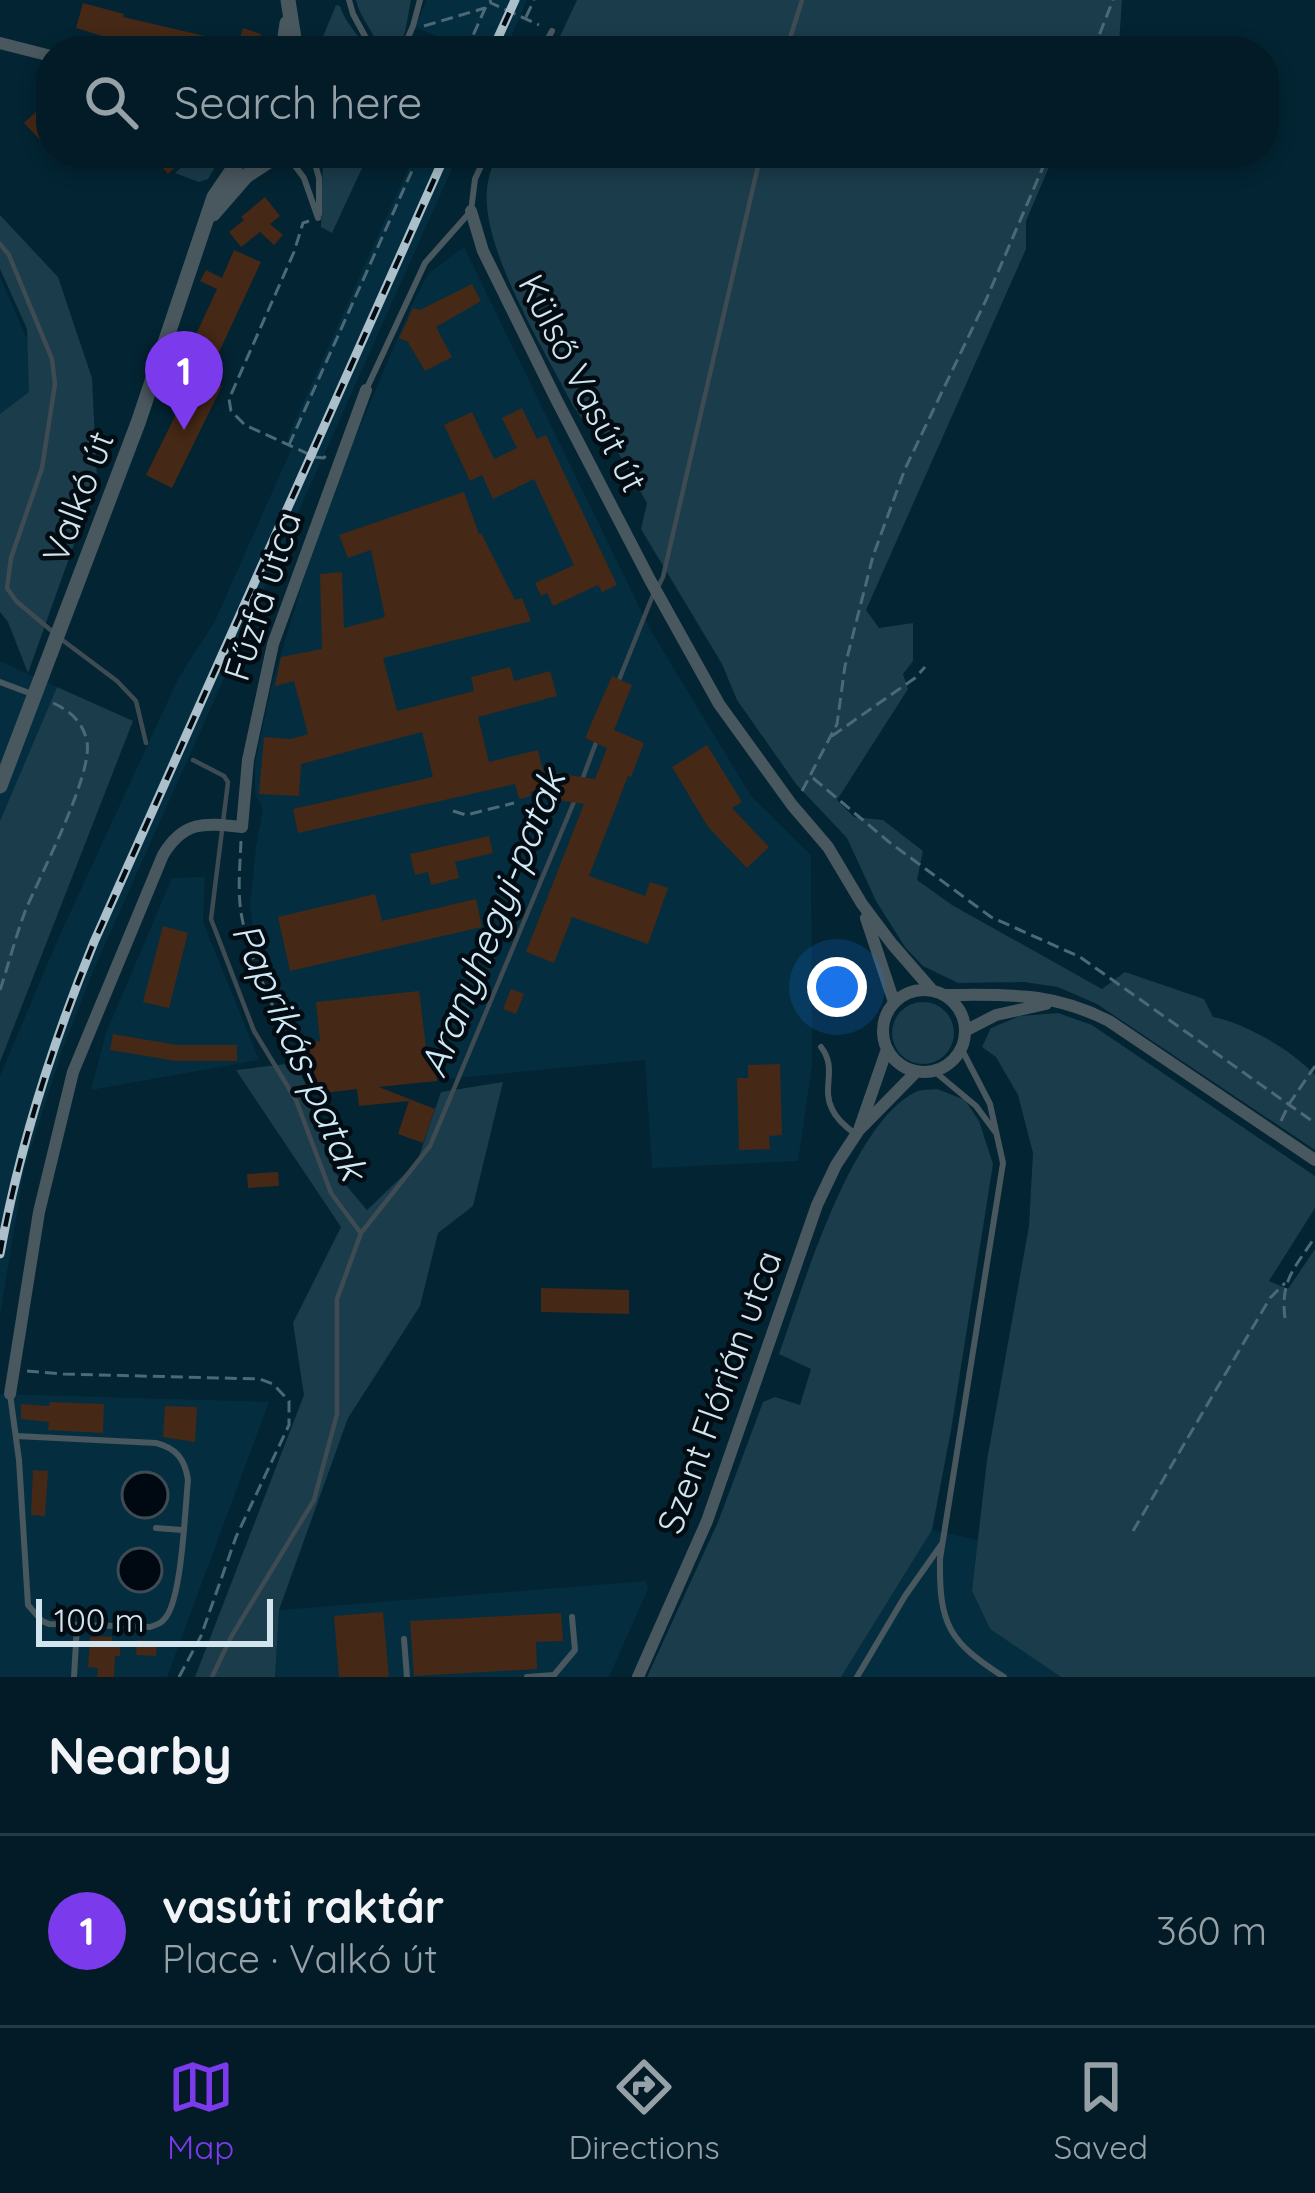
<!DOCTYPE html>
<meta charset="utf-8">
<style>
:root{--surface:#021b26;--page:#102832;--text:#f1f3f6;--muted:#96a1a7;--line:#233943;--accent:#7c3aed}
body{margin:0;font-family:Quicksand,sans-serif;background:var(--page);color:var(--text)}
.scale{position:absolute;left:36px;bottom:30px;width:237px;box-sizing:border-box;padding-left:12px;border:6px solid #d2e4ed;border-top:0;font-size:33px;line-height:42px;white-space:nowrap;color:#d2e4ed;-webkit-text-stroke:9px #020c12;paint-order:stroke}
.you{position:absolute;left:837px;top:987px;width:42px;height:42px;margin:-30px;border:9px solid #fff;border-radius:50%;background:#1a73e8;box-shadow:0 0 0 18px #1a73e833}
.badge{display:grid;place-items:center;width:78px;height:78px;border-radius:50%;background:var(--accent);color:#fff;font-size:39px;font-weight:700}
.pin{position:absolute;translate:-50% -99px;filter:drop-shadow(0 3px 6px #0008)}
.pin::after{content:'';position:absolute;top:63px;width:42px;height:36px;background:inherit;clip-path:polygon(0 0,100% 0,50% 100%)}
.list{margin:0;padding:0;list-style:none}
h2{display:flex;justify-content:space-between;align-items:center;height:156px;margin:0;padding:0 48px;font-size:51px}
h2 small{font-size:39px;font-weight:400;color:var(--muted)}
.list li{display:grid;grid-template-columns:78px 1fr auto;gap:36px;align-items:center;box-sizing:border-box;height:192px;padding:0 48px;border-top:3px solid var(--line)}
.list b{display:block;font-size:45px;white-space:nowrap}
.list p{margin:0;font-size:39px;white-space:nowrap;color:var(--muted)}
.list em{font-size:39px;font-style:normal;color:var(--muted)}
.icon{flex:none;width:66px;height:66px;fill:none;stroke:currentColor;stroke-width:2;stroke-linecap:round;stroke-linejoin:round}
.map{position:relative;flex:none;width:1315px;height:1677px;overflow:hidden}
.search{position:absolute;background:var(--surface);box-shadow:0 6px 18px #0003;left:36px;right:36px;top:36px;height:132px;display:flex;align-items:center;gap:30px;box-sizing:border-box;padding:0 42px;border-radius:48px;color:var(--muted);font-size:45px}
.sheet{height:348px;background:var(--surface)}
nav{display:flex;justify-content:space-around;align-items:center;box-sizing:border-box;height:168px;border-top:3px solid var(--line);background:var(--surface);font-size:33px;color:var(--muted)}
nav a{display:grid;justify-items:center;gap:6px}
nav .on{color:var(--accent)}
.map>svg:first-child{display:block}
</style>
<div class="map">
<svg width="1315" height="1677" viewBox="0 0 1315 1677">
<rect width="100%" height="100%" fill="#032432"/>
<path fill="#042e3f" d="M427 0H527L505 51H461L462 47 415 27Z
M415 153H459L94 969 63 1048 24 1170 0 1314V1076L58 939 178 679 215 621 294 443 287 439Z
M464 247 650 629 751 796 811 855 812 1065 798 1161 652 1168 645 1060 320 1091 255 942 250 906 256 847 263 809 255 794V764L271 688 304 577 353 443 411 307 428 274Z
M0 277 47 385 0 513Z
M0 661 57 687 0 821Z
M205 877 203 922 259 1060 91 1090 106 1033 172 878Z
M0 1394 269 1402 167 1677H0Z
M932 1530 978 1540 972 1591 990 1629 1061 1677H841Z
M646 1581 648 1589 609 1677H275L279 1610Z"/>
<path fill="#1b3c4b" d="M356 0H411L405 32 397 51H380C375 32 360 19 356 0Z
M577 0H1122L1119 43 1108 51H553Z
M336 5 340 6C345 24 359 33 366 51H317Z
M197 153H223L208 179 199 182 175 173Z
M323 153H369L332 233 321 227Z
M498 153H1055L1026 221V249L866 610 879 628 913 623V661L903 674 908 689 837 800 854 817 883 820 923 851 917 880 952 905 1102 989 1125 972 1204 999 1213 1017C1245 1023 1292 1050 1315 1075V1150L1097 1004 1058 987 1024 982 958 983 923 966 905 947 876 901 847 838 796 784 737 700 722 664 641 529 647 503 608 435 586 425 573 406C545 351 481 249 487 189 488 177 493 163 498 153Z
M0 215 58 277 92 378 97 480 28 673 8 622 0 612V414L29 392 27 329 0 269Z
M57 687 133 721 0 1062V821Z
M892 1033a31 31 0 1 1 62 0a31 31 0 1 1-62 0Z
M1058 1013 1092 1025 1315 1176V1208L1269 1281 1288 1289 1315 1249V1677H1061L990 1629 972 1591 987 1460 1029 1226 1033 1153 1018 1095 996 1057 982 1047 991 1028 1020 1016Z
M295 1063 312 1097 334 1171 367 1210 417 1162 441 1092 503 1082 473 1206 438 1233 420 1306 348 1418 279 1610 275 1677H195L304 1395 293 1323 341 1227 236 1070Z
M937 1089 965 1100 979 1121 993 1164 951 1430 932 1530 841 1677H647L718 1522 763 1402 775 1397 800 1405 811 1369 779 1354C802 1290 852 1119 918 1091 924 1089 931 1090 937 1089Z"/>
<path fill="#000911" stroke="#3f4b53" stroke-width="3" d="M122 1495a23 23 0 1 1 46 0a23 23 0 1 1-46 0Z
M118 1570a22 22 0 1 1 44 0a22 22 0 1 1-44 0Z"/>
<g fill="none" stroke-linecap="round" stroke-linejoin="round">
<path stroke="#3f4b53" stroke-width="4.5" d="M786 51 802 0
M0 244 9 255 52 359 55 384 42 468 11 558 7 588 16 601 53 632
M659 585 663 577 761 153
M61 639 117 681 136 701 146 743
M617 685 653 595
M193 760 224 776 228 782 211 919 254 1031 296 1100 331 1193 360 1232
M582 780 597 740
M212 1677 231 1637 314 1500 337 1414V1299L361 1233 430 1146 576 797"/>
</g>
<path fill="#452815" d="M83 3 124 14 123 17 205 36 201 51H151L76 28Z
M243 28 261 34 255 51H236Z
M51 98V134L42 142 24 123Z
M149 153H191L168 174Z
M265 197 280 216 270 224 283 235 274 245 260 232 241 247 229 232 244 220 241 217Z
M234 250 261 262 207 378 222 386 172 488 146 475 203 359 188 352 217 289 200 281 206 270 222 278Z
M472 284 481 301 436 327 452 357 425 371 408 342 399 338 413 308 420 310Z
M522 408 537 439 546 435 617 585 602 592 598 585 553 606 547 593 541 596 535 583 574 565 534 479 493 499 482 475 470 481 444 425 472 412 494 459 517 448 502 418Z
M464 492 479 534 481 533 515 600 522 598 531 621 383 658 397 711 474 691 471 677 510 667 514 681 550 671 557 696 478 717 489 762 538 750 543 771 595 779 607 748 585 738 612 676 632 685 614 730 644 743 631 777 628 776 589 876 645 896 650 882 668 888 648 944 572 917 554 963 526 952 584 804 557 800 559 785 530 792 531 796 519 799 515 784 298 833 293 809 433 777 422 732 301 764 299 796 259 794 264 737 291 739 308 734 294 681 275 686 281 657 322 649 320 574 342 572 344 628 385 617 371 550 348 558 339 535Z
M707 745 742 802 732 808 769 847 747 868 708 827 672 767Z
M489 836 493 853 455 862 459 878 431 885 428 872 415 875 410 854Z
M375 894 382 921 476 899 482 927 290 971 278 917Z
M163 926 188 933 169 1008 143 1002Z
M511 989 524 994 516 1014 503 1009Z
M419 991 428 1063 435 1062 437 1081 379 1087 435 1109 423 1143 398 1134 409 1101 359 1106 357 1089 316 1094 296 1044 320 1041 316 1002Z
M113 1034 177 1045H237V1061H176L110 1050Z
M780 1064 782 1135 769 1136 770 1149 739 1150 737 1078H748V1065Z
M278 1172 279 1186 248 1188 247 1174Z
M541 1288 629 1290V1314L541 1312Z
M50 1402 104 1404 103 1433 48 1430 49 1422 21 1419V1404L49 1406Z
M165 1406 197 1407 195 1442 163 1437Z
M33 1470 48 1471 45 1516 31 1515Z
M383 1612 389 1677H339L334 1616Z
M561 1613 563 1641 536 1642 537 1669 414 1676 410 1621Z
M95 1636 112 1637V1642H120V1656H115L114 1677H97L98 1668 88 1667 90 1638Z
M137 1640 157 1641 156 1656 136 1655Z"/>
<g fill="none" stroke-linecap="round" stroke-linejoin="round">
<path stroke="#4d6975" stroke-width="3" stroke-dasharray="12 6" stroke-linecap="butt" d="M490 0 491 3 539 25
M526 17 534 0
M424 26 485 8
M345 51 361 48
M466 51 488 2
M1093 51 1113 0
M309 221 303 223 294 252 229 399 231 411 245 425 315 457 324 458 326 455
M289 445 420 153
M832 736 915 678 925 667
M813 778 889 842 991 917 1080 957 1315 1123
M802 791 837 724 845 666 873 556 905 469 986 300 1049 153
M453 811 466 815 514 803
M241 841C240 866 237 893 242 918 253 974 284 1027 308 1079
M0 990C9 963 16 935 26 909 41 874 93 774 87 742 83 721 69 710 51 702
M1281 1121 1289 1104 1315 1066
M1285 1318C1280 1280 1295 1268 1315 1237
M27 1371 63 1374 260 1379 273 1384 289 1401V1425L236 1537 201 1636 179 1677
M1133 1531 1270 1298 1285 1283"/>
<path stroke="#49575e" stroke-width="6" d="M349 0 353 14 373 51
M402 51 413 26 420 0
M541 51 552 31
M312 153 319 178V214
M292 162 304 178 318 218
M366 390 425 263 471 211 475 179 487 153
M0 682 32 694
M821 1047C838 1069 821 1088 832 1109 836 1118 846 1127 854 1133
M961 1048 990 1104 1003 1163 940 1559C939 1625 949 1642 1004 1677
M934 1071 976 1106 996 1133
M10 1394 19 1460 28 1605 42 1621 49 1624 150 1627C158 1624 161 1624 166 1617 182 1596 185 1509 188 1480 185 1459 176 1448 156 1443L16 1436
M156 1528 182 1530
M404 1639 407 1677
M74 1677 77 1625
M527 1677 554 1675 575 1650 572 1617
M857 1677 905 1596 941 1545"/>
<path stroke="#49575e" stroke-width="12" d="M0 43 51 56
M471 211 483 251 556 399 650 580 719 704 792 805 828 847 862 904 892 944 932 990
M866 918 894 1002
M883 1031a41 41 0 1 1 82 0a41 41 0 1 1-82 0Z
M944 995C1007 995 1050 991 1109 1021L1315 1160
M965 1031 996 1015 1046 1004
M860 1127 887 1049
M10 1394 39 1212 73 1072 163 855C184 820 205 823 242 827L248 760 273 644 366 390
M638 1677 707 1521 817 1205 836 1165 859 1130 917 1071"/>
<path stroke="#49575e" stroke-width="15" d="M288 0 296 51
M283 51 287 23
M269 154 290 159 305 153
M213 214 246 176 275 157
M0 786 138 423 214 197 244 153"/>
<g stroke="#abc0ca" stroke-width="9">
<path id="rail" d="M492 51 515 0
M0 1254C19 1148 53 1042 94 942L446 153"/>
</g>
<use href="#rail" stroke="#020c12" stroke-width="4.5" stroke-dasharray="14" stroke-linecap="butt"/>
</g>
<g text-anchor="middle" stroke-width="9" stroke-linejoin="round" paint-order="stroke">
<g font-size="36" fill="#d2e4ed" stroke="#020c12">
<text transform="translate(583 383) rotate(63)" y="13">Külső Vasút út</text>
<text transform="translate(78 497) rotate(-69)" y="13">Valkó út</text>
<text transform="translate(262 596) rotate(-72)" y="13">Fűzfa utca</text>
<text transform="translate(719 1392) rotate(-70)" y="13">Szent Flórián utca</text>
</g>
<g font-size="39" font-style="italic" fill="#cfe9f6" stroke="#020c12">
<text transform="translate(492 923) rotate(-68)" y="14">Aranyhegyi-patak</text>
<text transform="translate(300 1051) rotate(66)" y="14">Paprikás-patak</text>
</g>
</g>
</svg>
<div class="scale">100 m</div>
<div class="you"></div>
<div class="pin badge" style="left:184px;top:430px">1</div>
<div class="search"><svg class="icon" aria-label="search" viewBox="0 0 24 24"><circle cx="10" cy="10" r="6"/><path d="M15 15l6 6"/></svg>Search here</div>
</div>
<section class="sheet">
<h2>Nearby<small></small></h2>
<ul class="list">
<li><span class="badge">1</span><div><b>vasúti raktár</b><p>Place · Valkó út</p></div><em>360 m</em></li>
</ul>
</section>
<nav>
<a class="on"><svg class="icon" aria-label="map" viewBox="0 0 24 24"><path d="M3 6l6-2 6 2 6-2v14l-6 2-6-2-6 2zM9 4v14M15 6v14"/></svg>Map</a>
<a><svg class="icon" aria-label="directions" viewBox="0 0 24 24"><path d="M12 3l9 9-9 9-9-9zM9 14v-3h6M13 9l2 2-2 2"/></svg>Directions</a>
<a><svg class="icon" aria-label="saved" viewBox="0 0 24 24"><path d="M7 4h10v16l-5-4-5 4z"/></svg>Saved</a>
</nav>
